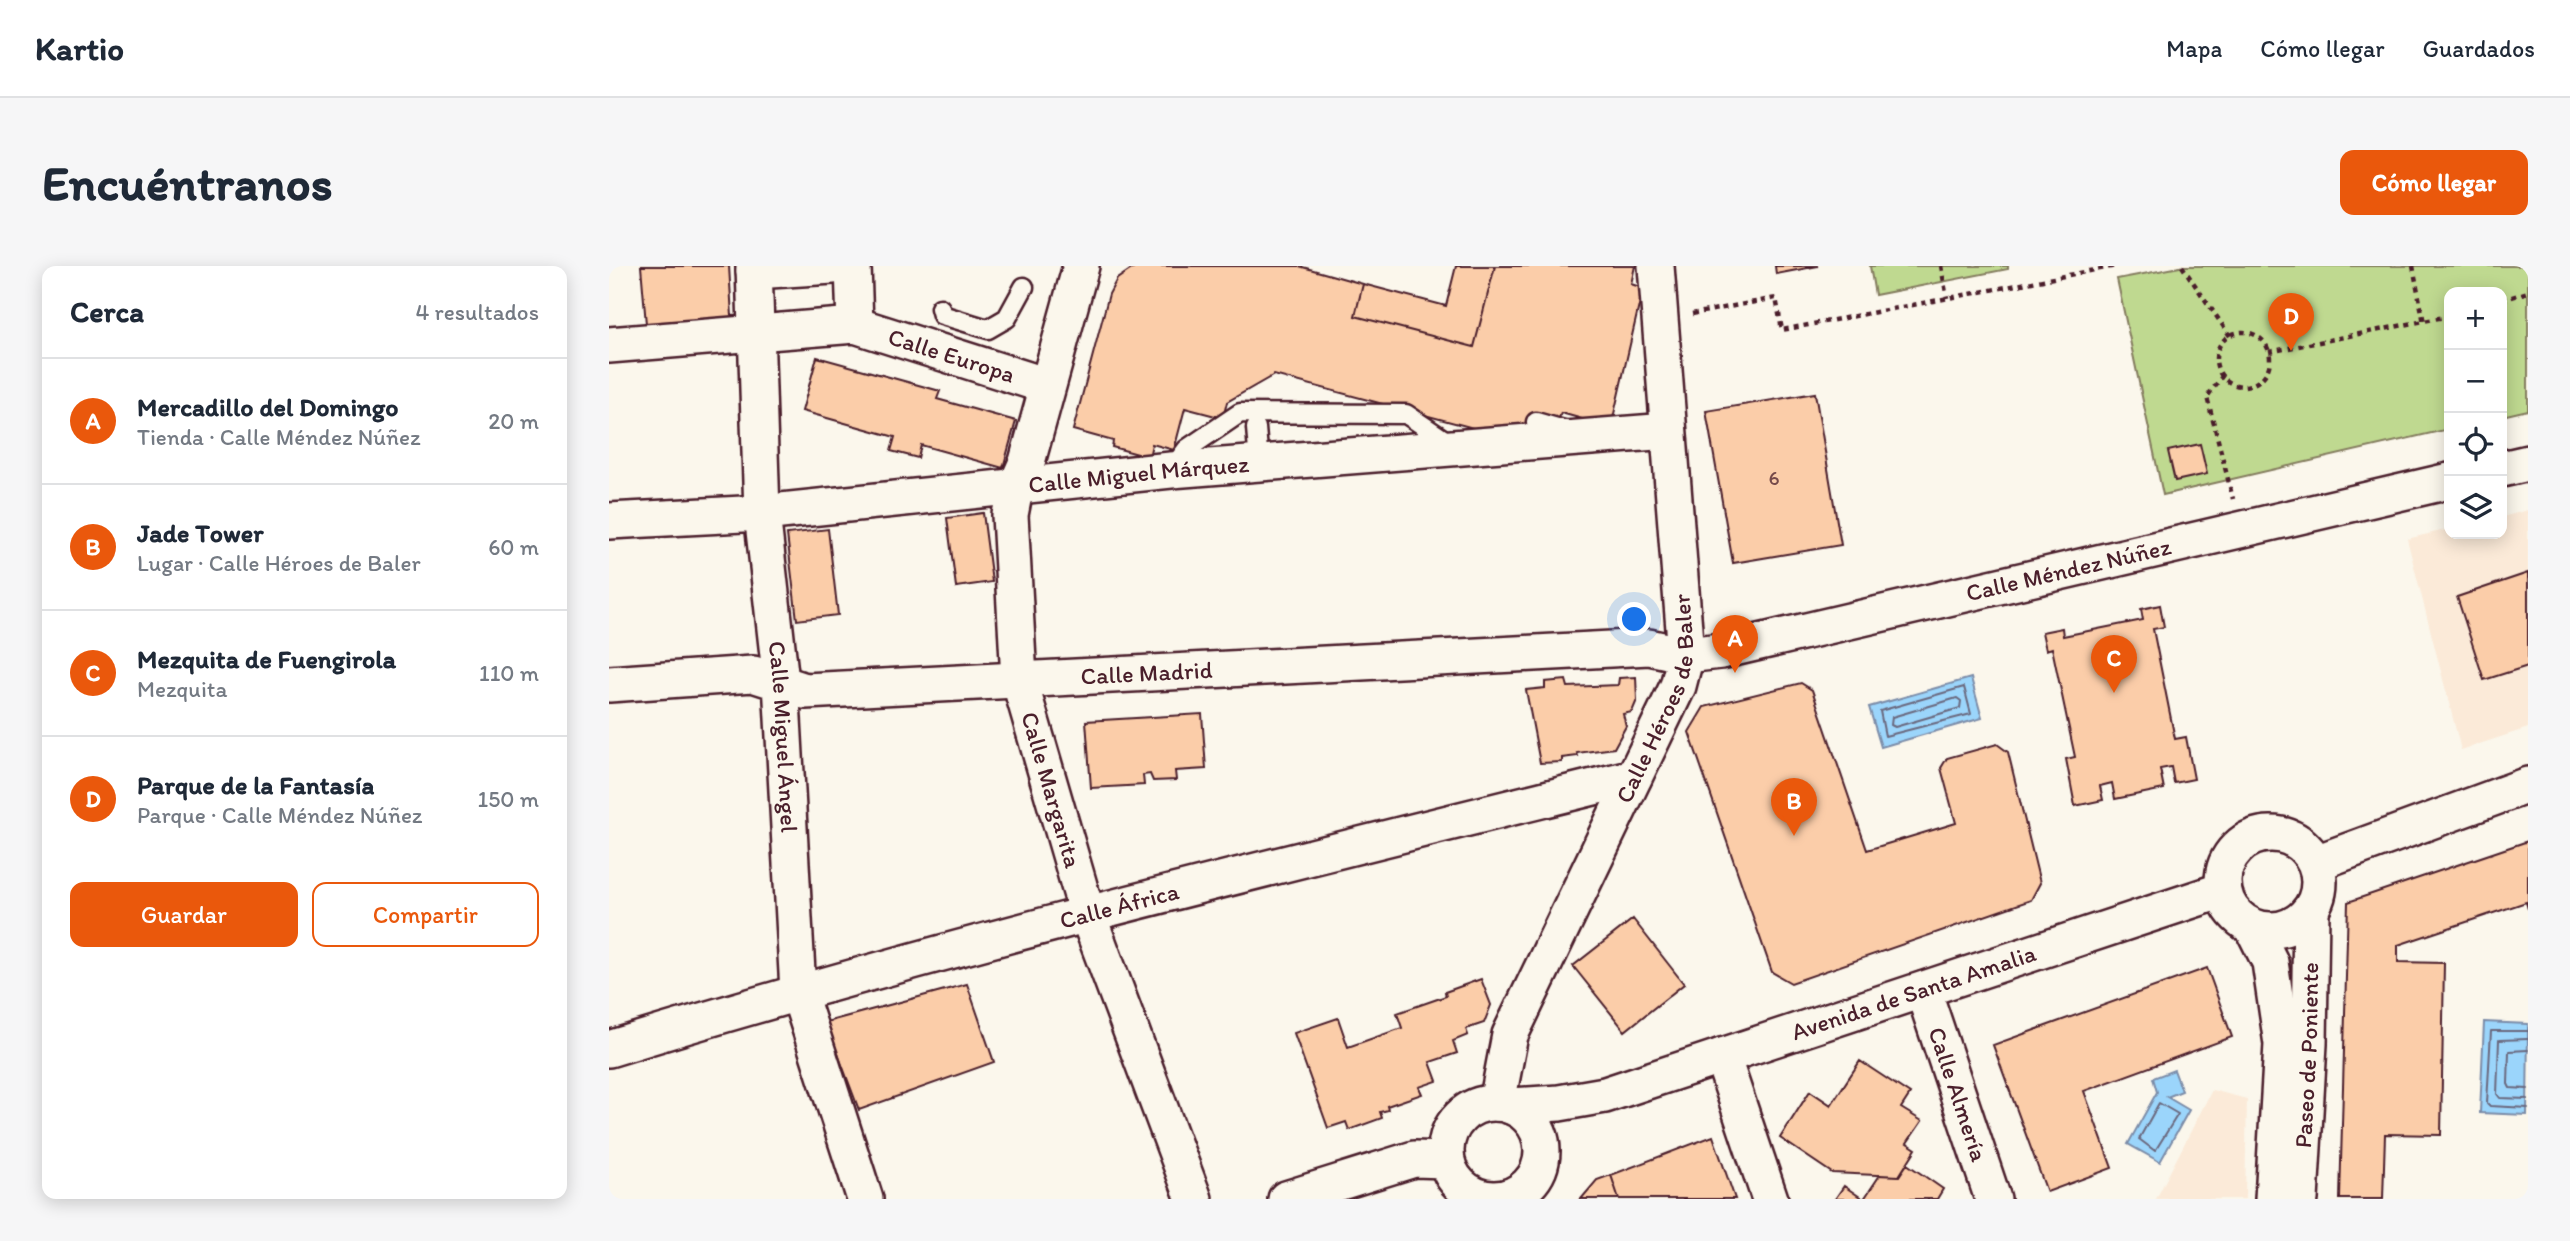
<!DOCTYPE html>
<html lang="es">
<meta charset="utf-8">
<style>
:root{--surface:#fff;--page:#f6f6f7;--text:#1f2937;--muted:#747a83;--line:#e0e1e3;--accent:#ea580c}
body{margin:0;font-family:Itim,sans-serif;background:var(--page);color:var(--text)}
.controls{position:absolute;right:21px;top:21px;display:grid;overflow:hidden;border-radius:14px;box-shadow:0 4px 18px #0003}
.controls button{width:63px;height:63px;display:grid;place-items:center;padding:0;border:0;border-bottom:2px solid var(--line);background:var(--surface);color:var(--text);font:35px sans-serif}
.you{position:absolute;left:1026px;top:354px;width:24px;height:24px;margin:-18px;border:5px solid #fff;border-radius:50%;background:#1a73e8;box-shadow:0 0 0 10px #1a73e833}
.badge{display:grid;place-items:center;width:46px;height:46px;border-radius:50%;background:var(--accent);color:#fff;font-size:23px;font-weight:700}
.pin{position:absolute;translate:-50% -58px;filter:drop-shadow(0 2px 4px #0008)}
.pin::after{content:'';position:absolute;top:37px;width:24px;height:21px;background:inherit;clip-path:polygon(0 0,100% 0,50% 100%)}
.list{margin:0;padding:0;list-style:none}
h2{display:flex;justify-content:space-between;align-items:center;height:91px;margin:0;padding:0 28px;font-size:30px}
h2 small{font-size:23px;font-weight:400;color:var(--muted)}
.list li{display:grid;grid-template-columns:46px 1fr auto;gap:21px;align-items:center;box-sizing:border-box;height:126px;padding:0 28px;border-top:2px solid var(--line)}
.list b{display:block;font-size:26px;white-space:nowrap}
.list p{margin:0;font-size:23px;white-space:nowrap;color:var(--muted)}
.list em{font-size:23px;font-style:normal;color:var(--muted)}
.actions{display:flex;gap:14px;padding:21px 28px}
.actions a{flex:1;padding:16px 0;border:2px solid var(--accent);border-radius:14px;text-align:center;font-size:24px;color:var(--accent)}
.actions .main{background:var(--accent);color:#fff}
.icon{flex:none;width:38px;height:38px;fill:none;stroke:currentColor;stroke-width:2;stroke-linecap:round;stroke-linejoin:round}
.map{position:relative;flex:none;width:1919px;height:933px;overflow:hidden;border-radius:14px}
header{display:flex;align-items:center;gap:42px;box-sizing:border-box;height:98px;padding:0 35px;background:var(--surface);border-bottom:2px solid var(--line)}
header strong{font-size:33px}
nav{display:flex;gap:38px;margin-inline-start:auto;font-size:24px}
.intro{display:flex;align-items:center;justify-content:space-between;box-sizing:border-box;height:168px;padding:0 42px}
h1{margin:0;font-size:49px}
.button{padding:18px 32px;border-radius:14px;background:var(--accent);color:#fff;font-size:24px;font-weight:700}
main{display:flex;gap:42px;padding:0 42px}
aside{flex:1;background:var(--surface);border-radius:14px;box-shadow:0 4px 18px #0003}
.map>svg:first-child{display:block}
</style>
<header>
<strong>Kartio</strong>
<nav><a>Mapa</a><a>Cómo llegar</a><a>Guardados</a></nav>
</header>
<div class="intro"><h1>Encuéntranos</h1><a class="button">Cómo llegar</a></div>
<main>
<aside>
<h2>Cerca<small>4 resultados</small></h2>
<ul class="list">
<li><span class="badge">A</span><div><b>Mercadillo del Domingo</b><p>Tienda · Calle Méndez Núñez</p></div><em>20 m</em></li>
<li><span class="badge">B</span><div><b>Jade Tower</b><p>Lugar · Calle Héroes de Baler</p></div><em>60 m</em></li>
<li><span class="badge">C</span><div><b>Mezquita de Fuengirola</b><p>Mezquita</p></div><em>110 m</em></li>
<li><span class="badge">D</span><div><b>Parque de la Fantasía</b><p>Parque · Calle Méndez Núñez</p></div><em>150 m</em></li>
</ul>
<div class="actions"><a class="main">Guardar</a><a>Compartir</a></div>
</aside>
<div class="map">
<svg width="1919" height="933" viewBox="0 0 1919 933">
<rect width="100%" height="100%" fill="#fbf7ec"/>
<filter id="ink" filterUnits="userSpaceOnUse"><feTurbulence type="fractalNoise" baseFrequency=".0143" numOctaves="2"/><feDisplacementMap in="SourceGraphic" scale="14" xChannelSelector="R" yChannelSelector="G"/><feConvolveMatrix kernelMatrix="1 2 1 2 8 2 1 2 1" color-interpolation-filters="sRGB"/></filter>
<g filter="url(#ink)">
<path fill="#fbead8" d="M1919 244V462L1852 484 1798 273 1840 263V268H1893V251Z
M1603 824 1638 833 1636 933H1547Z"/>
<path fill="#bfd990" stroke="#847c5e" stroke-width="2" d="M1261 0H1399V3L1266 29Z
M1576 0H1919V144L1893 150V26H1840V163L1554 229 1508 13Z"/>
<path fill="#9bd5fb" stroke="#7b8ca8" stroke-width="2" d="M1362 412 1373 452 1272 481 1260 441Z
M1875 756 1919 758 1918 849 1871 847Z
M1565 804 1573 825 1558 831 1580 844 1551 896 1519 878 1548 826 1544 812Z"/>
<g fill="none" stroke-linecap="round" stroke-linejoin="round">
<path stroke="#6a687e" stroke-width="2" d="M1355 421 1362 448 1276 470 1271 445Z
M1348 432 1352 435 1351 442 1286 461 1282 459 1283 451Z
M1919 765H1882L1878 837 1881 840 1919 842
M1919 773 1890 774 1888 828 1891 832 1919 833
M1919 784 1900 785 1899 818 1901 822 1919 823
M1550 837 1569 848 1546 885 1530 873Z"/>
</g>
<path fill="#fbcda9" stroke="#4a1f2b" stroke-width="2" d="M32 0H120L123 51 37 58Z
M527 0H690L754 18 746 50 865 81 886 0H1026L1022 18 1034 22 1002 161 952 147 949 155 924 166 891 169 665 109 618 136 614 152 576 142 565 184 543 178 540 191 503 181 504 175 464 164 500 28 508 13Z
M847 0H886L865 81 746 50 754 18 837 40Z
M1166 0H1209L1167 8Z
M208 91 331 125 328 133 407 155 394 202 312 179 309 192 282 185 286 171 193 145Z
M1206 127 1232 279 1124 297 1097 145Z
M1591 178 1598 208 1566 215 1559 185Z
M374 247 383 316 347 321 338 252Z
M219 263 229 349 188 354 178 268Z
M1919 307V400L1875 414 1848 331Z
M1551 339 1555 361 1544 363 1566 473 1577 471 1585 513 1565 517 1562 501 1551 503 1555 523 1506 533 1503 517 1491 520 1494 534 1466 540 1457 493 1466 491 1443 382 1437 384 1433 366 1453 362 1454 370 1534 354 1532 343Z
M1027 411 1028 434 1023 446 1014 448 1017 460 1005 482 968 487 969 490 953 492V496L931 497 917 424 936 422V416L957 414 959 421 1009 419 1010 412Z
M1192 417 1203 424 1258 584 1347 557 1332 502 1338 492 1388 478 1399 486 1431 617 1422 634 1182 717 1163 706 1080 466 1095 441Z
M593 448 597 503 566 505 567 514 544 515 541 508 534 509 535 519 482 522 477 455Z
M1919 575V643L1917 636 1789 679V696L1835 697 1832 869 1776 868 1774 933H1731L1739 636Z
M1024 653 1075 718 1016 765 964 700Z
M1598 702 1623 771 1475 825 1503 902 1438 926 1384 779Z
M872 713 882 739 875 757 857 763 859 769 844 775 848 787 821 796 828 815 810 821 813 828 778 840 779 844 771 846 773 852 740 864 737 856 719 862 685 767 729 752 739 781 793 762 788 747 837 730 836 726Z
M358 718 385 796 250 844 217 756Z
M1251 795 1301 828 1292 842 1313 855 1298 877 1307 883 1290 910 1223 907 1171 872 1201 825 1222 839Z
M1104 870 1126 933H1010L1002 909Z
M1298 898 1334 923 1328 933H1255L1271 909 1290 910Z
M1002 909 1010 933H972L988 914Z
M1235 920 1254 933H1226Z"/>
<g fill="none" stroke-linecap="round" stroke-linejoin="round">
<g stroke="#4a1f2b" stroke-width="23">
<path id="lane" d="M331 42 333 49 379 63 398 52 415 21
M927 156 955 164
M647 162 650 197
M563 203 578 183 631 147 797 148 843 179"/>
</g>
<g stroke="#4a1f2b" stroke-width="40">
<g id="street">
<path id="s1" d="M145 0 153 247 172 416 189 725 256 933"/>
<path d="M244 0 246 59"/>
<path id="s2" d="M472 0 418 196 406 223 401 249 410 413 478 647 585 933"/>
<path d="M145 5 224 0"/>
<path id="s3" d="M0 79 246 59 438 120"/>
<path d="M1893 203 1919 197"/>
<path id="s4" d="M0 255 153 247 562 204 1059 165"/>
<path id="s5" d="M0 418 144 408 196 425 1040 381 1077 389 1112 385 1840 215"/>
<circle cx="1662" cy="616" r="48"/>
<path d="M1707 597 1919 519"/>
<path d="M1644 662 1661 696 1673 778 1664 933"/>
<path id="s6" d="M1314 724 1384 933"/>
<path id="s7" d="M0 783C338 679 682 596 1025 511"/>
<path d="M1113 790 1161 933"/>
<path id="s8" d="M888 837 901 769 1069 420 1077 389 1047 0"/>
<circle cx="885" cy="885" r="48"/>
<path id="s9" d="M902 840 950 837 996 829 1614 624"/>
<path d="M677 933 805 893 837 894"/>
<path id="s10" d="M1691 933 1700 778 1702 645"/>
</g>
</g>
<path stroke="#4a1f2b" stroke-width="4.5" stroke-dasharray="5 5" stroke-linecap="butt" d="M1332 0 1338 32
M1573 0 1621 70
M1804 0 1815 57
M1893 34 1919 26
M1083 48 1167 32 1173 64 1507 0
M1607 93a27 27 0 1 1 54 0a27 27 0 1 1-54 0Z
M1660 86 1840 50
M1614 109 1598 131 1624 233"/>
<use href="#lane" stroke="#fbf7ec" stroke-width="18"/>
<use href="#street" stroke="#fbf7ec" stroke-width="35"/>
</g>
</g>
<g text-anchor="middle" stroke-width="5" stroke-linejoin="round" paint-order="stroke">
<g font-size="21" fill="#764a4a">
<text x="1165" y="219">6</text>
</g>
<g font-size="24" fill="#4a1f2b" stroke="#fbf7ec">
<text dy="8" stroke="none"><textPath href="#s3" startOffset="348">Calle Europa</textPath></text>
<text dy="8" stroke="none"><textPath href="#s4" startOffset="532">Calle Miguel Márquez</textPath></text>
<text dy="8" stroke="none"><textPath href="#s5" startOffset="1474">Calle Méndez Núñez</textPath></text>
<text dy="8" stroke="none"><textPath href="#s5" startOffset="541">Calle Madrid</textPath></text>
<text dy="8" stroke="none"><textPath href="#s8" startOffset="439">Calle Héroes de Baler</textPath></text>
<text dy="8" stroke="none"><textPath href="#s1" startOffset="472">Calle Miguel Ángel</textPath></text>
<text dy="8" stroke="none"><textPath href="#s2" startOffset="539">Calle Margarita</textPath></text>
<text dy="8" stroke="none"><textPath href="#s7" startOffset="530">Calle África</textPath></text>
<text dy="8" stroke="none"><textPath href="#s9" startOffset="420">Avenida de Santa Amalia</textPath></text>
<text dy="8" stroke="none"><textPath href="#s10" startOffset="144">Paseo de Poniente</textPath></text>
<text dy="8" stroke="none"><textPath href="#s6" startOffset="110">Calle Almería</textPath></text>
</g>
</g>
</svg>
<div class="controls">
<button>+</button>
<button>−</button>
<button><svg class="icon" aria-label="locate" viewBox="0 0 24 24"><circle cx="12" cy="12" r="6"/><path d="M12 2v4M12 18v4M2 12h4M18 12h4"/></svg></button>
<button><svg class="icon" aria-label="layers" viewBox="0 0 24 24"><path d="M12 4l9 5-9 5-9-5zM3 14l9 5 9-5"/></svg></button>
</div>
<div class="you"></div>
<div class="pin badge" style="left:1126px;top:407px">A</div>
<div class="pin badge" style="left:1185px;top:570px">B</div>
<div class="pin badge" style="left:1505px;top:427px">C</div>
<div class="pin badge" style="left:1682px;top:85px">D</div>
</div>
</main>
